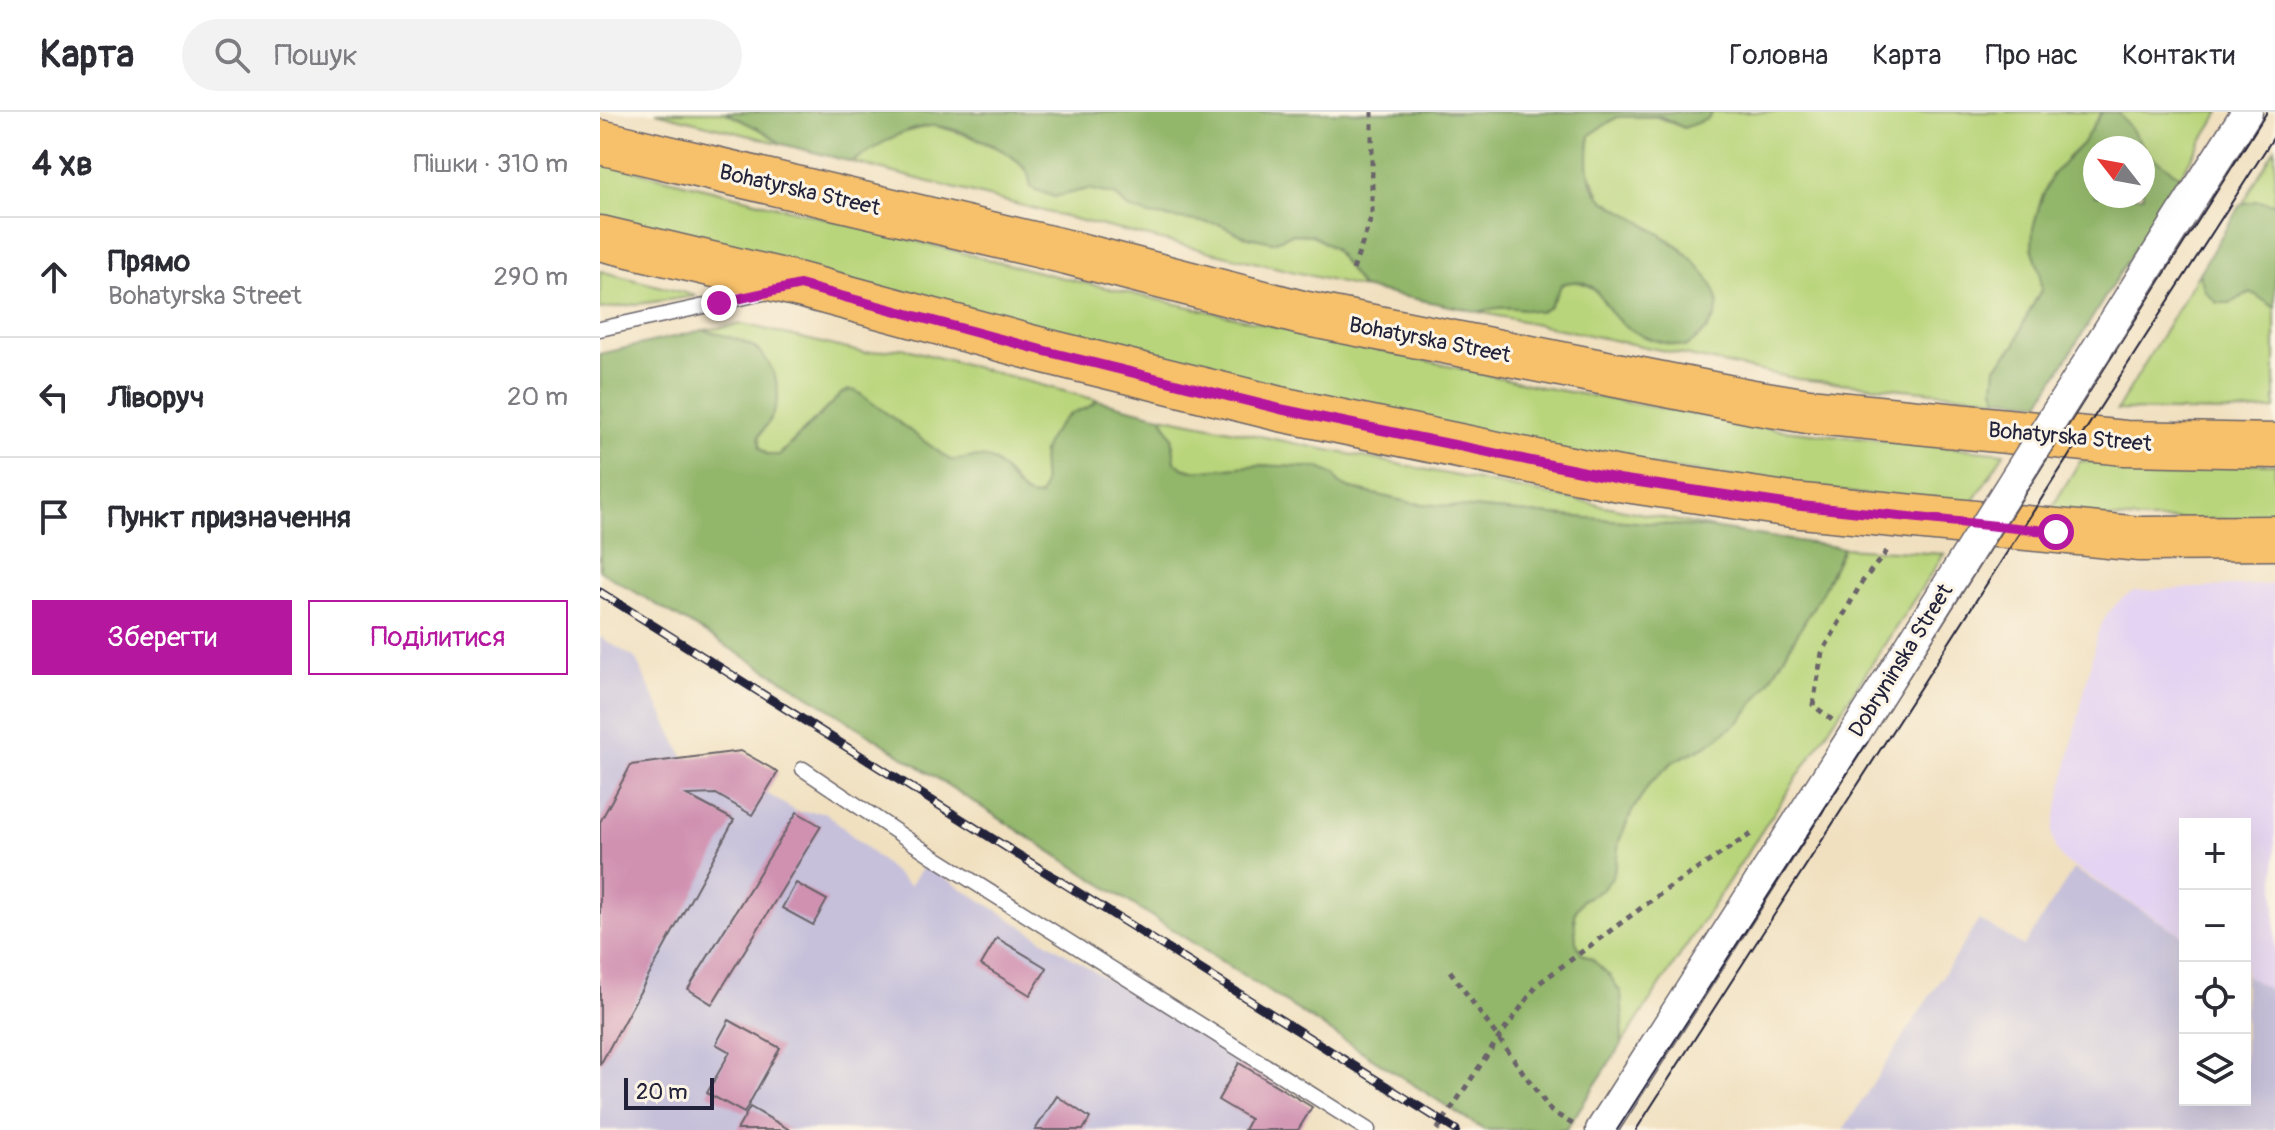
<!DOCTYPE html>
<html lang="uk">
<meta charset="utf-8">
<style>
:root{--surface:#fff;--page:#f2f2f3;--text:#2b2b33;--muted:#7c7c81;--line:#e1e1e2;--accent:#b5179e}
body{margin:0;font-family:Pangolin,sans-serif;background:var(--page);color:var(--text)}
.controls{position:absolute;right:24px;bottom:24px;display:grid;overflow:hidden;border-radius:0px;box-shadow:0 8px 32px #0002}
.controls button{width:72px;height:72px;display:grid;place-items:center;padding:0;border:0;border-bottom:2px solid var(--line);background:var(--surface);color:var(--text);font:40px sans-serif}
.compass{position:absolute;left:1483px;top:24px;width:72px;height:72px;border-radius:50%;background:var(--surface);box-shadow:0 8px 32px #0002;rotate:301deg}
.scale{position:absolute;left:24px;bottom:20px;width:90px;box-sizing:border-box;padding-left:8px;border:4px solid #22223b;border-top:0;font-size:22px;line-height:28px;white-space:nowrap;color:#22223b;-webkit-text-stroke:6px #fcf5e5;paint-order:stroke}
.stop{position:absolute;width:24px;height:24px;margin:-18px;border:6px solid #b5179e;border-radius:50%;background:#fff}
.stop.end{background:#b5179e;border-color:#fff;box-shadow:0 2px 8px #0008}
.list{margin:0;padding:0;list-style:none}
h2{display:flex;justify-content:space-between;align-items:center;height:104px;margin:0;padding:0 32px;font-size:34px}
h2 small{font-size:26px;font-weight:400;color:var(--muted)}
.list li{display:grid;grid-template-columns:52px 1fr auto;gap:24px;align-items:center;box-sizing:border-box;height:120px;padding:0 32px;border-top:2px solid var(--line)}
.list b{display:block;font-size:30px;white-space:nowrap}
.list p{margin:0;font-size:26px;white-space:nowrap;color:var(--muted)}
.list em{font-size:26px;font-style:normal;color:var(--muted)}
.actions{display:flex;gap:16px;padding:24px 32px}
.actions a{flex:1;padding:18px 0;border:2px solid var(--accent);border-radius:0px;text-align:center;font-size:28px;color:var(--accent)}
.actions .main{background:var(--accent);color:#fff}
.icon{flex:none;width:44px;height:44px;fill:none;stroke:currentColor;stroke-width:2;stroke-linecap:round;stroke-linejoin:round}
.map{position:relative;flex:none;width:1675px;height:1018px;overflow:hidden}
header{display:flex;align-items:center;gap:48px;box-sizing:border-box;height:112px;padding:0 40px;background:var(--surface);border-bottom:2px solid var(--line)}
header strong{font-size:38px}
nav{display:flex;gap:44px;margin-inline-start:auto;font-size:28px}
.search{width:560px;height:72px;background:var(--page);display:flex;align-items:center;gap:20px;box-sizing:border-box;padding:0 28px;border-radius:44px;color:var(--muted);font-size:30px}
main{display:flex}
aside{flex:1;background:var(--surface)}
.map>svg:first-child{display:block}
</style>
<header>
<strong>Карта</strong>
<div class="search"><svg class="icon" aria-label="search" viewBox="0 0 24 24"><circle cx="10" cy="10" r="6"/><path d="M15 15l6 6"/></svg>Пошук</div>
<nav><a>Головна</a><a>Карта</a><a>Про нас</a><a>Контакти</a></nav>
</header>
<main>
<aside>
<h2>4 хв<small>Пішки · 310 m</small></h2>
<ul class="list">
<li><svg class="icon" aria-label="ahead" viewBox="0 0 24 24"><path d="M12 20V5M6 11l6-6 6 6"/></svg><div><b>Прямо</b><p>Bohatyrska Street</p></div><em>290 m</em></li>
<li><svg class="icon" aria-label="left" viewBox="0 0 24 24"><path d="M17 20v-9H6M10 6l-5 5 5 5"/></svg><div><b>Ліворуч</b></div><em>20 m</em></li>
<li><svg class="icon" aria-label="arrive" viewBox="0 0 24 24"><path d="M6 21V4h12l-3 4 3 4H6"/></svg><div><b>Пункт призначення</b></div></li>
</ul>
<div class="actions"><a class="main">Зберегти</a><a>Поділитися</a></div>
</aside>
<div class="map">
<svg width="1675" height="1018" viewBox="0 0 1675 1018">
<rect width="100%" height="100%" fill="#fcf5e5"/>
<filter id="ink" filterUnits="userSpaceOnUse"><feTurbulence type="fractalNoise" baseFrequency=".0125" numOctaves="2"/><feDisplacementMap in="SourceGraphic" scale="16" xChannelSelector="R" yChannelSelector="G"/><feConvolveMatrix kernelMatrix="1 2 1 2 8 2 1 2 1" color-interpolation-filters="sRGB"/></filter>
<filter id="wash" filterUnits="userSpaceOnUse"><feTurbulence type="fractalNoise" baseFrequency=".006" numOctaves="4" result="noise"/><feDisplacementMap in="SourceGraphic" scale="32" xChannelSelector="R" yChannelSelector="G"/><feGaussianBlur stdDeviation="1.8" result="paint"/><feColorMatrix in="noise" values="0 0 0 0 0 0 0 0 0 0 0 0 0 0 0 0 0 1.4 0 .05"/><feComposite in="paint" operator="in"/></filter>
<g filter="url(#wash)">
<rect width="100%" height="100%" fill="#f0e0c0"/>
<path fill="#e4d3f2" d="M1675 472V881L1645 863V712H1585V825L1463 748 1455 736 1452 721 1498 519 1508 501 1522 486 1534 479Z"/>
<path fill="#c6c0da" d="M0 525 35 546 84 646 141 639 178 660 166 681 197 700H225L310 774 324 753 712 995 698 1018H0Z
M1474 757 1585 825V988H1645V863L1675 881V1018H1243L1379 808 1424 834Z"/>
<path fill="#b9d57b" stroke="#6e7c5b" stroke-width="2" d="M56 0H124L163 19 182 32Z
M1113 0H1502L1482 32 1467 46 1432 135 1440 160 1441 178 1423 212 1416 232 1396 255 1394 276 1398 286 1198 267 879 200C901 193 918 195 940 200L949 195 962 172C992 162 1004 190 1020 210L1082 136 1001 86 986 52 990 23 1017 5H1057L1084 16 1107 7Z
M1518 0H1620L1580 64 1551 45Z
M333 13 367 23 408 41 454 85 488 77 515 83 528 96 574 106 619 112 644 124 673 130 692 122 712 123 734 137 762 176 478 108 252 50 296 22Z
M1675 36V92L1657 89 1642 93Z
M0 50 463 166 941 275 1182 318 1404 341 1369 397 927 336 206 158 0 104Z
M0 159 97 184 0 197Z
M1599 161V165L1617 191H1630L1652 180 1675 196V297L1636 300 1517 298Z
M143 212 264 241 303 236 497 288 487 298 467 304 443 360 445 375 440 384C419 389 418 369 404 359 396 353 383 350 373 345L361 349 350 348 242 281 179 343H168L160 336 159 324 171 307 169 252 156 236 139 228 103 218Z
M561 304 1118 417 812 391 748 376 739 371 734 363 661 353 594 359 583 356 575 350 572 324Z
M1480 349 1675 352V407L1544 408 1448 402Z
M1243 436 1344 442 1021 933 1023 908 992 847 982 842 976 830 974 803 982 788 1002 778 1016 753 1019 729 1031 701 1050 671 1074 649 1108 633 1166 575 1222 480Z"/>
<path fill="#92b66b" stroke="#5a6c53" stroke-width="2" fill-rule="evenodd" d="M125 0H1113L1107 7 1084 16 1060 4 1017 5 990 23C987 44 985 71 1003 87 1011 94 1022 98 1030 103 1063 124 1094 140 1113 175 1127 201 1106 222 1085 235 1062 231 1038 226 1020 210 1000 192 997 160 962 172L949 195 940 200C917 195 901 193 879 200L762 176 734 137 712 123 692 122 673 130 644 124 619 112 549 103 528 96 515 83 488 77 454 85 431 76C430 70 429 62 426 58 414 39 352 12 331 14 301 16 276 35 252 50L182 32 163 19Z
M1502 0H1518L1551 44 1580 64 1440 290 1398 286 1394 276 1396 255 1416 232 1423 212 1441 178 1440 160 1432 135 1433 116 1441 88 1452 63 1482 32ZM1495 36H1543V84H1495Z
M1657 89 1675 92V196L1651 180 1630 191H1617L1605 179 1599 161 1641 92Z
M103 218C120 222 137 226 152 234 169 244 181 270 177 290 175 303 166 313 159 324L160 336 168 343H180L242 281 249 278 256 279 350 348C363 349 377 342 389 347 410 355 416 390 440 384 448 370 440 356 443 340 445 330 460 309 469 303 480 297 486 299 497 288L561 304 572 324 575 350 583 356 593 359 661 353 720 356 734 363 739 371 748 376 812 391 1118 417 1243 436 1222 480 1166 575 1141 608 1108 633 1074 649 1050 671 1031 701 1019 729 1016 753 1011 767 1002 778 982 788 974 802 976 830 982 842 992 847 1010 864 1021 881 1023 908 1021 933 966 1018H884L195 575 0 459V242Z"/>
<g id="blocks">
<path fill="#d091b1" d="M141 639 178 660 152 703 116 682 87 683 134 708 0 953V710L31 653Z
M197 700 221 714 112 892 88 877Z
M196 771 227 788 213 813 182 796Z
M397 826 447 856 430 883 381 853Z
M129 908 180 936 144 1001 107 981 130 940 116 932Z
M639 951 712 995 698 1018H644L650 1007 618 988Z
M457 984 490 1006 483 1018H435Z
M150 995 190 1018H137Z"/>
</g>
</g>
<g filter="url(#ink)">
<use href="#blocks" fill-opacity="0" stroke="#6a646a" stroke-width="2"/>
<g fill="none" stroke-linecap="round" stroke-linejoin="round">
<g stroke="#6a646a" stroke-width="17">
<path id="lane" d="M0 217 168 180
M203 657 331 743 768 1018"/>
</g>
<g stroke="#6a646a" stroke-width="33">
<path id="street" d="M1597 78 1647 0
M1001 1018 1255 621"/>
</g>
<g stroke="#6a646a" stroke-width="47">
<path id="primary" d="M0 30 467 140 702 201 1153 290 1208 299 1525 331 1675 334
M0 126 200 173 445 239 680 297 1019 367 1192 393 1540 427 1675 426"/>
</g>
<path stroke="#6a646a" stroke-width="5" stroke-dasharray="6 6" stroke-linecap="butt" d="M753 158 772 103V0
M1232 608 1213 593 1222 541 1262 470 1287 439
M850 859 951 999 974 1013
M837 1018 898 927 938 872 1067 777 1154 720"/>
<use href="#lane" stroke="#fff" stroke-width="14"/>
<use href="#street" stroke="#fff" stroke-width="30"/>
<use href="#primary" stroke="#f7c06b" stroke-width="44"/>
<path stroke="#22223b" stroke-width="2" d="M1017 1018 1268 629 1667 0
M1036 1018 1675 23"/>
<g stroke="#22223b" stroke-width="9">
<path id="rail" d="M0 480 856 1018"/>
</g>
<use href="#rail" stroke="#fcf5e5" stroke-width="6" stroke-dasharray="18" stroke-linecap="butt"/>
<g stroke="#6a646a" stroke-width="33" stroke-linecap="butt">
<path id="street-bridge" d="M1255 621 1597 78"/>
</g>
<use href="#street-bridge" stroke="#fff" stroke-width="30"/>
</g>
</g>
<g fill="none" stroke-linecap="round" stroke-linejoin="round" filter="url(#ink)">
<path stroke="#b5179e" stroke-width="10" d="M119 191 200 173 445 239 680 297 1019 367 1192 393 1456 420"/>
</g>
<g text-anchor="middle" stroke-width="6" stroke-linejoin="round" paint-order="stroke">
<g font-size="22" fill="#22223b" stroke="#fcf5e5">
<text transform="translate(200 77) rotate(13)" y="8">Bohatyrska Street</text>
<text transform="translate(830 227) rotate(11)" y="8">Bohatyrska Street</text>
<text transform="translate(1470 324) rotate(5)" y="8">Bohatyrska Street</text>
<text transform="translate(1300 548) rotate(-58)" y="8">Dobryninska Street</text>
</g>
</g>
</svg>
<div class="controls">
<button>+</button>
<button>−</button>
<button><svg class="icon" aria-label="locate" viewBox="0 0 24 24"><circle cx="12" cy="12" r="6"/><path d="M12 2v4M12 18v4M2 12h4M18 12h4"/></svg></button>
<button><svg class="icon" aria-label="layers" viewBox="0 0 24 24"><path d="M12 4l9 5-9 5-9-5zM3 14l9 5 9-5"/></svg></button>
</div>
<svg class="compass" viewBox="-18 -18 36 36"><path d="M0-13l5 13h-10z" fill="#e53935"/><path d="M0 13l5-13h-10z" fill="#7c7c81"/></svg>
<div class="scale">20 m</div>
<div class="stop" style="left:1456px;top:420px"></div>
<div class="stop end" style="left:119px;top:191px"></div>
</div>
</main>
